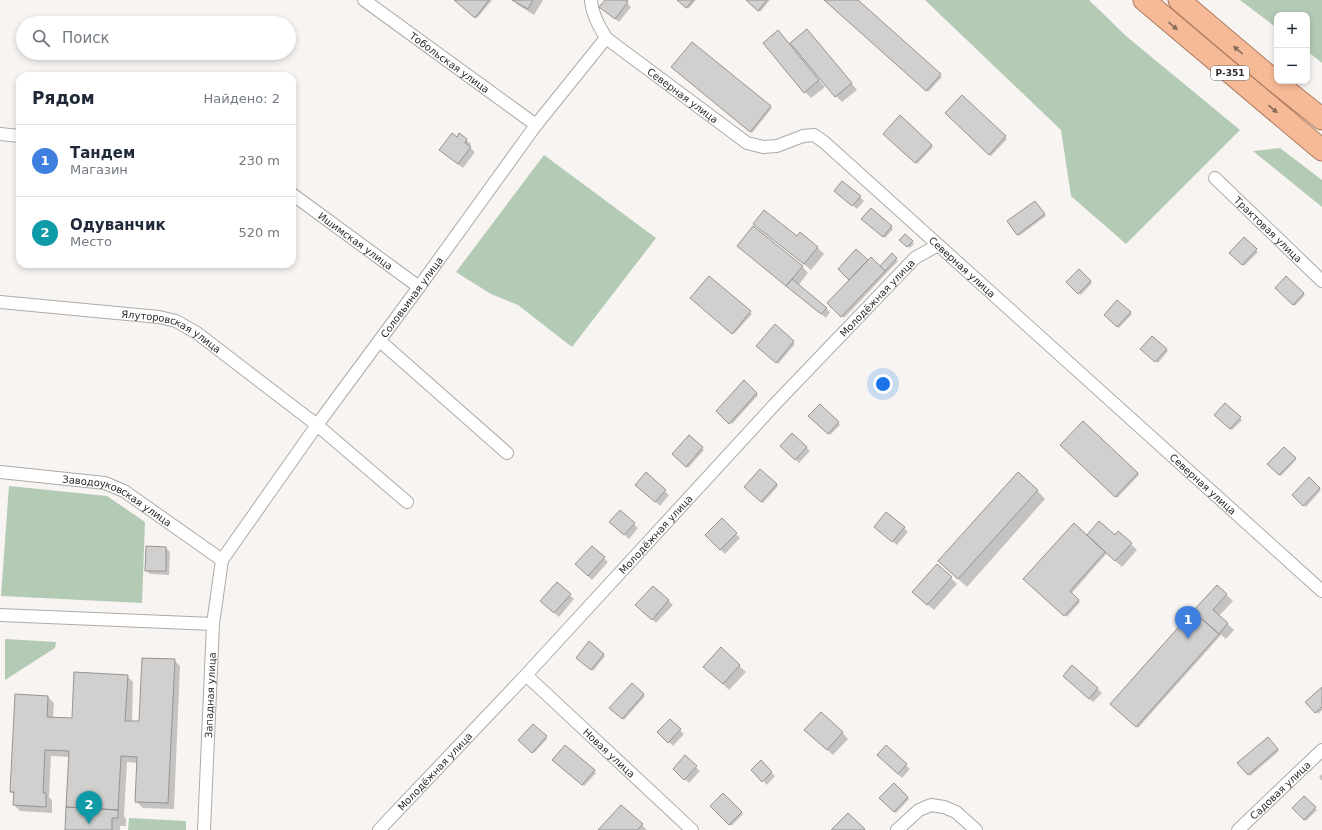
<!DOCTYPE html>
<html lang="ru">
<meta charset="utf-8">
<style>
:root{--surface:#fff;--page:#f2f2f3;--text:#1f2937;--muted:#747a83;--line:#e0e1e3;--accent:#854bc1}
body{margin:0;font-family:"DejaVu Sans",sans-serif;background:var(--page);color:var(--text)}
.controls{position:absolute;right:12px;top:12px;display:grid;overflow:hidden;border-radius:8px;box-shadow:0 2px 6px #0003}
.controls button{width:36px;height:36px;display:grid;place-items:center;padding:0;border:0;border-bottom:1px solid var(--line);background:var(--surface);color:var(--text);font:20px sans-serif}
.you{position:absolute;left:883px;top:384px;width:14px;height:14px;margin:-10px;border:3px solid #fff;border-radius:50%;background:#1a73e8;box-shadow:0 0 0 6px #1a73e833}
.badge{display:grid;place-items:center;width:26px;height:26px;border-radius:50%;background:var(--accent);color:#fff;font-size:13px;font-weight:700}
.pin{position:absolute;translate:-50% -33px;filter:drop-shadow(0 1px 2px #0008)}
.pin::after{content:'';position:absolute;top:21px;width:14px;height:12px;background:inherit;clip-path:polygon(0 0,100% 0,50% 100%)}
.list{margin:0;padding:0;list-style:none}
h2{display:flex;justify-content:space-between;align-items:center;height:52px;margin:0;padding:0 16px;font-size:17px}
h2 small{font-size:13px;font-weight:400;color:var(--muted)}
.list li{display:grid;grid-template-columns:26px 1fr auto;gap:12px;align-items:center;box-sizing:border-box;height:72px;padding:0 16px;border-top:1px solid var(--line)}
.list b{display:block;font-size:15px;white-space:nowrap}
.list p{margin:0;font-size:13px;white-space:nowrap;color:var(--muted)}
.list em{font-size:13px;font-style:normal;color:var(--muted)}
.icon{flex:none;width:22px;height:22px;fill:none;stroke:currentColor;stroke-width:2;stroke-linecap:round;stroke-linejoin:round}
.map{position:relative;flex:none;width:1322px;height:830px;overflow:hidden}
.search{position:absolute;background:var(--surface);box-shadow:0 2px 6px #0003;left:16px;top:16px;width:280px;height:44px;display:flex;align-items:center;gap:10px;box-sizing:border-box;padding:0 14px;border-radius:22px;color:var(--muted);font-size:15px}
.panel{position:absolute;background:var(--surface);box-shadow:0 2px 6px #0003;left:16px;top:72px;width:280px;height:196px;border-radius:12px}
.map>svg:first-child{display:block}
</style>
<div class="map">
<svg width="1322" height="830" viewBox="0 0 1322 830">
<rect width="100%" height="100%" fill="#f7f4f2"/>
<path fill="#b3cab5" d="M925 0H1089L1126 36 1240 130 1126 244 1071 196 1061 130Z
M1240 0H1322V63L1307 51V15H1277V28Z
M1280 148 1322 180V207L1253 151Z
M544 155 656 238 572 347 518 305 491 294 456 272Z
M9 486 107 496 145 522 142 603 1 596Z
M5 639 56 642 55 648 5 680Z
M129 818 186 821V830H128Z"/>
<path fill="#0003" d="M455 0H492L477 18Z
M513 0H543L534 15 518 5Z
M606 0H629L627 3 631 7 619 22 605 11Z
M678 0H696L688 9Z
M747 0H770L760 12Z
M825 0H856L942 77 928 92Z
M813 37 857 90 842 102 836 96Z
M784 38 825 87 811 98 805 92Z
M674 69 770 107 772 108 752 133Z
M962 96 1007 139 991 156 946 113Z
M900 117 933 147 917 164 885 134Z
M460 135 471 144 469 147 475 152 463 168 444 154Z
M839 194 860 197 864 201 857 209Z
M1037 204 1046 216 1019 236 1017 234Z
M871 209 893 229 885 238 863 219Z
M754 224 797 237 817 247 824 254 811 270Z
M905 235 914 244 910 248 900 240Z
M1244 238 1258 252 1244 266 1231 253Z
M738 246 802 266 808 273 798 286 830 312 826 318Z
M856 250 868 261 880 267 892 255 898 261 844 318 828 303 850 280 839 269Z
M1079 270 1092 283 1081 295 1067 282Z
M709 277 752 314 734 334 692 298Z
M1286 277 1305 295 1295 306 1276 288Z
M1117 301 1132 314 1119 328 1105 315Z
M775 326 795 344 778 364 758 346Z
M1152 337 1168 351 1158 363 1142 349Z
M744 382 758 395 732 424 717 411Z
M1225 404 1242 420 1232 430 1216 415Z
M820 405 840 425 830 435 810 416Z
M1083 422 1139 475 1117 498 1062 445Z
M792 434 810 451 799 463 781 446Z
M689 436 704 450 688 468 673 454Z
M1284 448 1296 460 1281 476 1269 464Z
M760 470 778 486 763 503 745 487Z
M646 474 669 495 660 506 641 488Z
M1309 478 1321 490 1306 507 1293 495Z
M1037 490 1045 499 967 587 948 570Z
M620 511 638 528 629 539 615 526Z
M722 519 740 538 725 554 706 535Z
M904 528 908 532 897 545 880 531Z
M1092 539 1131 544 1137 550 1122 567 1107 553 1071 594 1080 602 1067 617 1025 579Z
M592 547 608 562 592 580 576 564Z
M166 548 170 552 169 575 150 574 146 570Z
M951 578 957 584 934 610 920 598Z
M557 583 574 599 559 617 545 605Z
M1217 586 1233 601 1219 616 1234 630 1226 639 1221 635 1138 728 1111 704Z
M653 587 673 605 656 623 641 609Z
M589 643 605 656 593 671 577 657Z
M721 649 746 672 729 690 711 673Z
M174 660 180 666 174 809 143 808 136 801 138 763 127 762 124 816 126 819V826H120V830H66L70 757 51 756 49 797 52 800V813L20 811 14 805 15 795 11 792 48 697 54 703 53 718 73 719 127 676 133 682 132 722H140Z
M1072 666 1102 693 1093 702 1068 680Z
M632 684 645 696 624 720 611 708Z
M1322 688V710L1318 714 1307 702Z
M670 720 684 734 673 746 659 732Z
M533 725 547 739 534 753 519 740Z
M842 732 848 739 833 755 812 736Z
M1268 738 1279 751 1250 776 1239 763Z
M566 746 596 773 584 786 554 760Z
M886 747 910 769 902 778 878 755Z
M685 757 700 771 689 783 674 769Z
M761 762 775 776 767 785 753 770Z
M1322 774V781L1319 777Z
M894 784 909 799 896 813 881 798Z
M722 794 743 814 731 826 711 806Z
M1304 797 1317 810 1306 821 1293 808Z
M642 825 647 830H600Z"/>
<path fill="#d2d0ce" stroke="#969492" d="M454 0H489L475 18Z
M512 0H533L528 9Z
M605 0H625L628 2 615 19 599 7Z
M677 0H693L686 8Z
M746 0H767L758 11Z
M824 0H858L941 74 926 91Z
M807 29 852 83 835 97 790 43Z
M778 30 819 80 804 93 763 43Z
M692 42 771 106 750 132 671 67Z
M962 95 1006 136 989 155 945 113Z
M900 115 932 145 915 163 883 134Z
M452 133 457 137 459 133 467 139 465 143 471 147 458 164 439 150Z
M842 181 861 196 852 206 834 191Z
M1035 201 1045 214 1017 235 1007 221Z
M871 208 892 226 883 237 861 219Z
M764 210 797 236 800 232 818 247 804 264 753 224Z
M753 226 803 266 786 286 737 246Z
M905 234 913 241 907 247 899 240Z
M1244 237 1257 249 1242 265 1229 253Z
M856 249 868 260 849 280 838 269Z
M892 253 897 258 885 271 880 266Z
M871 257 885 271 841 317 827 303Z
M1079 269 1091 281 1078 294 1066 282Z
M709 276 751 311 732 334 690 298Z
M1286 276 1304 293 1293 305 1275 288Z
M792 279 827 308 821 314 786 286Z
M1117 300 1131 312 1117 327 1104 315Z
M775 324 794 341 776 363 756 346Z
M1152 336 1167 349 1155 362 1140 349Z
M744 380 757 393 729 424 716 411Z
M1225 403 1241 417 1230 429 1214 415Z
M820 404 839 422 828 434 808 416Z
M1083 421 1138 473 1115 497 1060 445Z
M792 433 807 447 795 460 780 446Z
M689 435 703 447 686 467 672 454Z
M1284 447 1296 458 1279 475 1267 464Z
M760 469 777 484 761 502 744 487Z
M646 472 666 490 655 502 635 485Z
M1018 472 1038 490 958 579 938 561Z
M1309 477 1320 488 1303 506 1292 495Z
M620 510 635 523 624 535 609 522Z
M886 512 905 527 892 542 874 527Z
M722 518 737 533 720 550 705 535Z
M1099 521 1115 535 1118 531 1132 543 1115 561 1087 535Z
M1074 523 1105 552 1070 591 1079 600 1064 616 1023 579Z
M146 546 166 547V571H145Z
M592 546 605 557 588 576 575 564Z
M937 564 952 577 927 605 912 592Z
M557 582 571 594 554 613 540 601Z
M1217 585 1227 594 1213 610 1228 623 1219 634 1193 611Z
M653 586 669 600 652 620 635 605Z
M1193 611 1219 634 1136 727 1110 704Z
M589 641 604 654 591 670 576 658Z
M721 647 740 665 723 684 703 667Z
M142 658 175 659 168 803 135 802 137 757 121 756 118 810 66 807 69 751 45 750 43 793H46V807L13 805 14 792H10L15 694 48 696 47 717 72 718 74 672 128 675 125 721H139Z
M1072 665 1098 688 1089 699 1063 676Z
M632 683 644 694 622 719 609 708Z
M1322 687V707L1315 713 1305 702Z
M821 712 843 732 827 750 804 730Z
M670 719 681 729 668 743 657 732Z
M533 724 547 736 532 753 518 740Z
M1268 737 1278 749 1248 775 1237 763Z
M565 745 595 770 582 785 552 760Z
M886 745 907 764 898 774 877 755Z
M685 755 697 766 684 780 673 769Z
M761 760 772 772 762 782 751 770Z
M894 783 908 797 894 812 879 798Z
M723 793 742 812 729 825 710 806Z
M1304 796 1316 807 1304 820 1292 808Z
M621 805 643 824 637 830H598Z
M66 807 118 810V818H112V830H65Z
M848 813 865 829 863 830H831Z"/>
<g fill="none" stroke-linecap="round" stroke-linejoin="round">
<g stroke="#adaba8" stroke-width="14">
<g id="minor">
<path id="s1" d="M364 0 536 125"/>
<path id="s2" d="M591 0C592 14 599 26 606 38L747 143 763 147 777 146 803 136 814 135 824 142 1322 591"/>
<path d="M0 134 20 136"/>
<path id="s3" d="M1215 178 1322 281"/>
<path id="s4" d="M292 194 419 287"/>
<path id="s5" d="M0 302 159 317 176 321 197 333 317 425 407 502"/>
<path d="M380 341 507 453"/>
<path id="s6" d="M0 472 105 483 124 491 222 560"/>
<path d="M0 615 213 624"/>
<path id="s7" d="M526 675 692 830"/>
<path id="s8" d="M204 830 213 624 222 560 317 425 419 287 536 125 606 38"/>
<path id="s9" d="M379 830 526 675 776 403 915 258 938 245"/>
<path d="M897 830 919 810 931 805 944 807 956 812 976 830"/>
<path id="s10" d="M1238 830 1322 750"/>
</g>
</g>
<g stroke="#ae7d60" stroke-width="23">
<path id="trunk" d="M1144 0 1322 150
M1179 0 1271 78 1322 119"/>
</g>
<use href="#minor" stroke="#fff" stroke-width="12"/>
<use href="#trunk" stroke="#f7ba97" stroke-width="21"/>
</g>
<defs><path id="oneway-solid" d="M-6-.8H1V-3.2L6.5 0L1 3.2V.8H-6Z"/></defs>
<g fill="#876b5a">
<use href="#oneway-solid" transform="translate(1173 26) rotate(40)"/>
<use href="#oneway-solid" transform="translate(1238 50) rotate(-140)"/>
<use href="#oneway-solid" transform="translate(1273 109) rotate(40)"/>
</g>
<g text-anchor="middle" stroke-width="3" stroke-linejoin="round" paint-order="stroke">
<rect fill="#fff" stroke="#6b6a69" stroke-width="1" x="1211" y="66" width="38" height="14" rx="3"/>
<g font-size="9" font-weight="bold" fill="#2b2a29">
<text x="1230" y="76">Р-351</text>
</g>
<g font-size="10" fill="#2b2a29" stroke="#fff">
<text dy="4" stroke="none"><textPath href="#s1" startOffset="106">Тобольская улица</textPath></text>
<text dy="4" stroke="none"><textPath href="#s2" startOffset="137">Северная улица</textPath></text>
<text dy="4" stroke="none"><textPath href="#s3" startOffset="74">Трактовая улица</textPath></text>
<text dy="4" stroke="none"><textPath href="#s4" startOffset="79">Ишимская улица</textPath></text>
<text dy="4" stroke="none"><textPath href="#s2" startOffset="485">Северная улица</textPath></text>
<text dy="4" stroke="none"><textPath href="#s8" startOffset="595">Соловьиная улица</textPath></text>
<text dy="4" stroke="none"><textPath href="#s9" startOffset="729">Молодёжная улица</textPath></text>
<text dy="4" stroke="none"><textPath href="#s5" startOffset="176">Ялуторовская улица</textPath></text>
<text dy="4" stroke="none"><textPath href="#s2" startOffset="809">Северная улица</textPath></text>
<text dy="4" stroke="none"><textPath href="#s6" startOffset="123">Заводоуковская улица</textPath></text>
<text dy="4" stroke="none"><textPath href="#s9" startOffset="405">Молодёжная улица</textPath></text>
<text dy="4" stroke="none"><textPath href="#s8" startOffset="135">Западная улица</textPath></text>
<text dy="4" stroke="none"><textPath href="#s7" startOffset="114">Новая улица</textPath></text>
<text dy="4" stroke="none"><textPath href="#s9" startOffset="81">Молодёжная улица</textPath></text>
<text dy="4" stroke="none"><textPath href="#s10" startOffset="58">Садовая улица</textPath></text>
</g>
</g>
</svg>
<div class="controls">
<button>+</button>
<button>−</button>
</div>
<div class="you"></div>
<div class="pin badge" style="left:1188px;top:639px;background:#3f7fe0">1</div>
<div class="pin badge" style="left:89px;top:824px;background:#0f9aa8">2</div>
<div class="search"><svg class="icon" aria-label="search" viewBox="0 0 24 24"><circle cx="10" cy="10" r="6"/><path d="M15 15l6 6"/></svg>Поиск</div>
<section class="panel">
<h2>Рядом<small>Найдено: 2</small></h2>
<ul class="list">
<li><span class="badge" style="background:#3f7fe0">1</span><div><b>Тандем</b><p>Магазин</p></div><em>230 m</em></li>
<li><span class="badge" style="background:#0f9aa8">2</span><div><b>Одуванчик</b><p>Место</p></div><em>520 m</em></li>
</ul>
</section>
</div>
